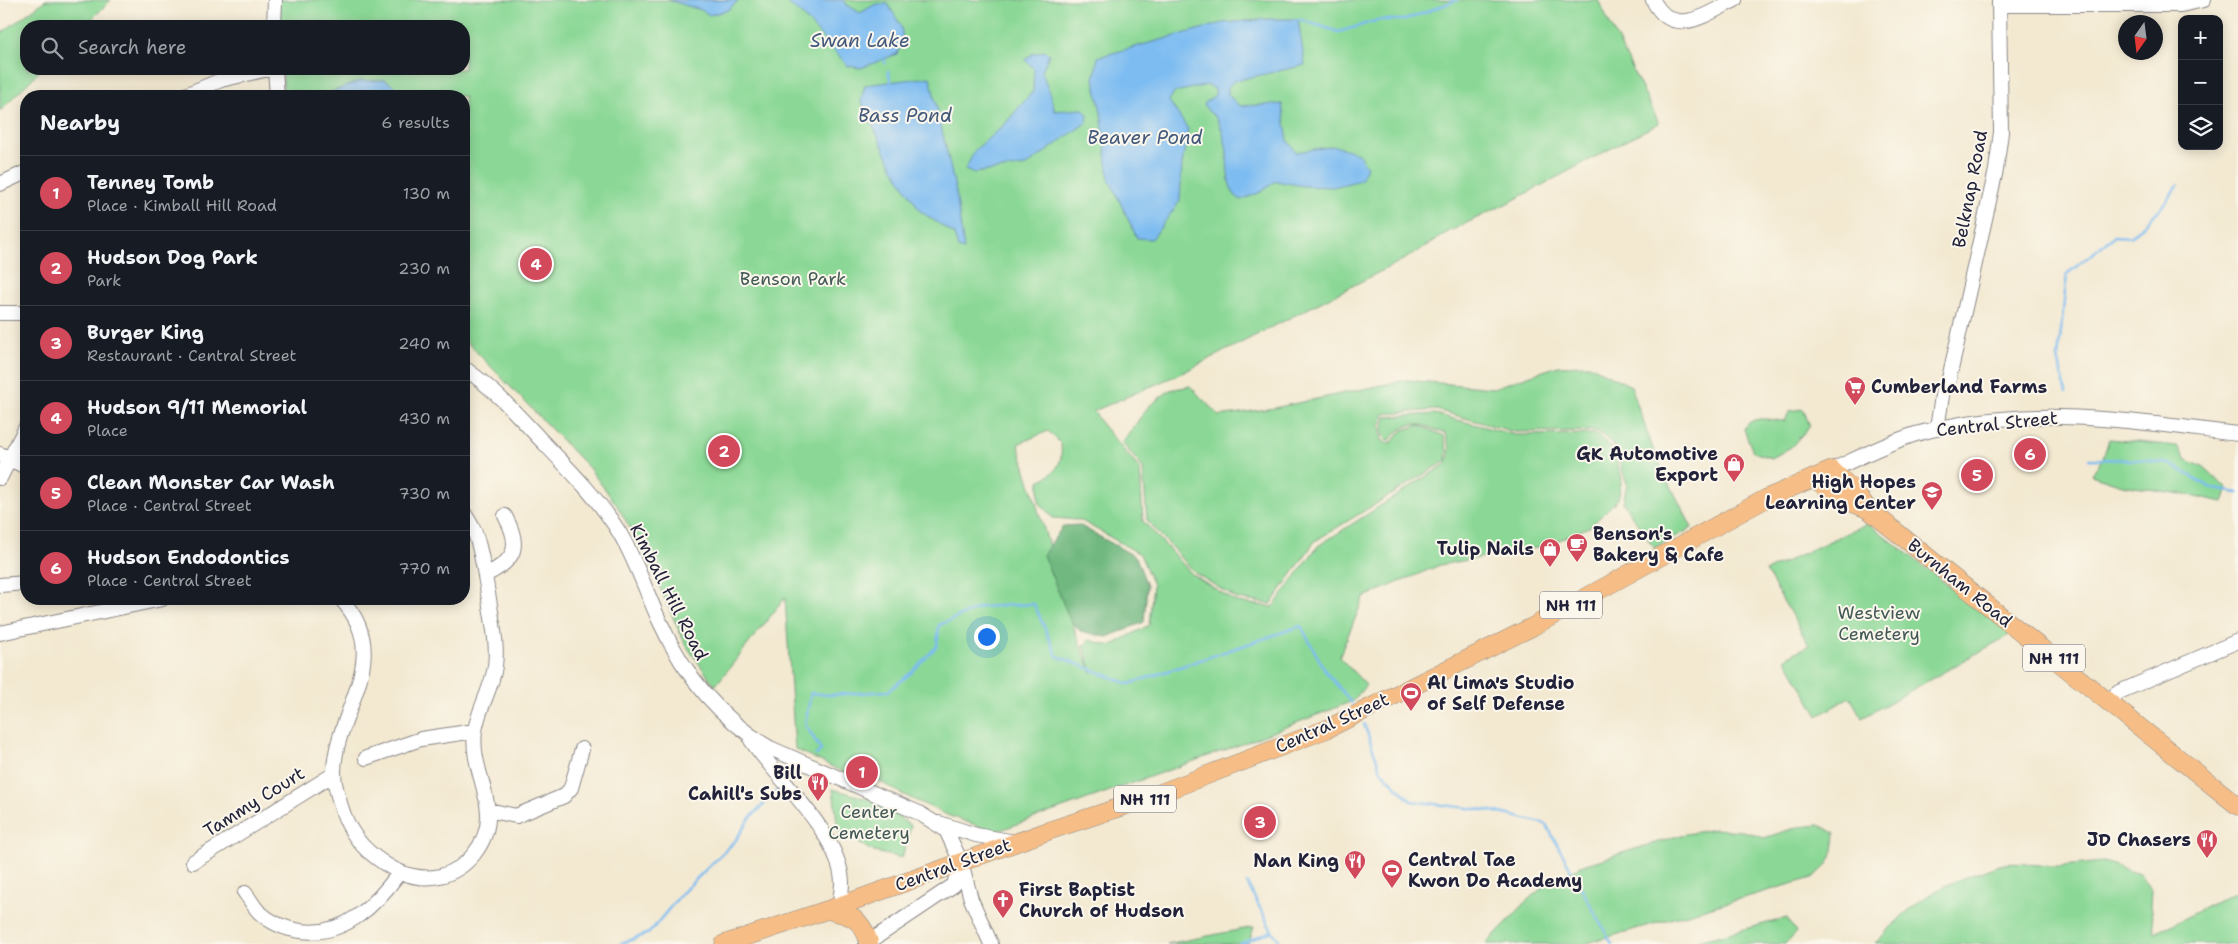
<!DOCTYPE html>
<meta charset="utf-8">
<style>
:root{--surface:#171b24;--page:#20242c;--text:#f1f3f6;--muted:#9ea1a6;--line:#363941;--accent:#d1495b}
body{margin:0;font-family:"Shantell Sans",sans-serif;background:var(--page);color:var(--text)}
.controls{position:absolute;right:15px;top:15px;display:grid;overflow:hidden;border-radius:10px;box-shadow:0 2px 12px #0003}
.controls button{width:45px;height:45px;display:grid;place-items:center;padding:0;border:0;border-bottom:1px solid var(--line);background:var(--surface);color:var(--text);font:25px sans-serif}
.compass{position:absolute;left:2118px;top:15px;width:45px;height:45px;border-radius:50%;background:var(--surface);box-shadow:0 2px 12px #0003;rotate:194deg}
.you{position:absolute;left:986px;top:636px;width:18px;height:18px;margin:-12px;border:4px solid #fff;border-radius:50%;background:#1a73e8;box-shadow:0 0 0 8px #1a73e833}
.badge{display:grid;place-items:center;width:32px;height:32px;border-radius:50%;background:var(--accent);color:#fff;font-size:16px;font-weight:700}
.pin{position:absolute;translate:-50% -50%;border:2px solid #fff;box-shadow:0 1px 5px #0006}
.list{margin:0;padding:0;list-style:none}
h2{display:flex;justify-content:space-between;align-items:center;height:65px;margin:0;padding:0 20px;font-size:21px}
h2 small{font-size:16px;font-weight:400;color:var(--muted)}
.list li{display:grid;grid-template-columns:32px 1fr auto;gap:15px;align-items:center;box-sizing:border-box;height:75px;padding:0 20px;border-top:1px solid var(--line)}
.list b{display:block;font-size:19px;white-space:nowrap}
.list p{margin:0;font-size:16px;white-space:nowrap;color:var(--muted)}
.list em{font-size:16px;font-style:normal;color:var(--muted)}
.icon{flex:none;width:28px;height:28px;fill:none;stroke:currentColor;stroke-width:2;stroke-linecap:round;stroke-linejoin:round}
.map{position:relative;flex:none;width:2238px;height:944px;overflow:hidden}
.search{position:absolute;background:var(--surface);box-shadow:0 2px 12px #0003;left:20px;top:20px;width:450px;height:55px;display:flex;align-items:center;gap:12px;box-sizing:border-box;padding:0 18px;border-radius:20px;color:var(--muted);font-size:19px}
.panel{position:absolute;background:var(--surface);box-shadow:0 2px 12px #0003;left:20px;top:90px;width:450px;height:515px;border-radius:20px}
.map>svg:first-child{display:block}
</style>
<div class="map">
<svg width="2238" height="944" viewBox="0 0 2238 944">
<rect width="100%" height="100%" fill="#fbf7ec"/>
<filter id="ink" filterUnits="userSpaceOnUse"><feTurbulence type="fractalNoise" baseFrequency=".02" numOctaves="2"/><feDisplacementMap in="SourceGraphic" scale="10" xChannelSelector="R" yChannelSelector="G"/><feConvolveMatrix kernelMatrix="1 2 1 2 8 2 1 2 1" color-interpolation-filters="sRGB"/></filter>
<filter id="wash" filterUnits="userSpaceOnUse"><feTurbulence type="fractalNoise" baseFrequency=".0096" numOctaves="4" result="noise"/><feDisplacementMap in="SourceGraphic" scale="20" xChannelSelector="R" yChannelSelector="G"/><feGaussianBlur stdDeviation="1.12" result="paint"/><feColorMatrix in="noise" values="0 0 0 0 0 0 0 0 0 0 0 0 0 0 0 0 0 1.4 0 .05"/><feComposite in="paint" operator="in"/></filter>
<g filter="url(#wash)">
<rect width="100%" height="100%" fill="#f3e9d1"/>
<path fill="#8bd896" stroke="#567d68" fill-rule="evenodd" d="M46 0H111L85 26H26V69H42L0 111V34Z
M278 0H1598L1659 123 1512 201 1448 232 1405 259 1184 372 1094 411 1100 422 1140 469 1143 521 1192 574 1236 602 1273 607 1318 546 1447 463 1450 449 1446 434C1420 424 1411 416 1390 440H1387C1380 433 1383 425 1386 417L1435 414 1515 435 1596 434 1612 448 1622 478 1618 499 1591 526 1546 546 1440 565 1364 597 1339 657 1366 685 1353 701 1239 745 995 832 947 815 904 795 875 779 845 773 795 749 785 598 715 686 685 644 644 552 616 504 589 468 464 339V96H283V69H464V26H277ZM1048 431 1061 444C1063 464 1057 472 1039 481V502L1053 518 1080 520 1140 554 1153 585 1149 625 1111 646 1089 640 1084 645 1092 673 1075 631 1018 444Z
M1589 365 1631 386 1655 455 1692 528 1654 548 1623 503 1627 484 1614 445 1597 431 1515 432 1436 410 1384 414 1380 427 1382 440 1386 443 1392 442 1403 430 1419 425 1444 436 1447 450 1446 461 1315 541 1271 604 1237 599 1195 573 1147 520 1143 468 1122 443 1148 407 1170 390 1190 386 1219 416 1274 408 1406 380 1493 388 1558 366Z
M1803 409 1810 426 1791 447 1772 458 1753 452 1744 429C1752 414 1770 420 1784 421L1790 411Z
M2109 439 2177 446 2187 460 2203 467 2228 489 2223 502 2195 496 2122 485 2091 475 2103 458Z
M1868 523 2011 634 1862 718 1850 697 1818 716 1785 658 1809 645 1766 571Z
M833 789 879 802 911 826 902 858 874 852 838 831Z
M1819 825 1835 833C1833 856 1832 864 1812 878L1584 944H1486L1530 898 1549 882 1583 865 1681 835 1714 829 1743 831 1764 838 1798 827Z
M2104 862 2139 874 2151 890 2150 906 2155 933 2238 891V944H1875C1908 908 1928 890 1974 874 1984 871 1994 866 2004 864 2019 862 2034 865 2050 866 2067 867 2086 863 2104 862Z
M1787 918 1796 932 1785 944H1686Z
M1254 927 1248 944H1167Z"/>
<path fill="#70b87f" stroke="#496d5d" d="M1079 525 1136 557 1147 586 1144 622 1107 637 1080 631 1070 620 1043 555 1063 526Z"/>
<path fill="#7dbcf1" stroke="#506f96" d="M668 0H739L728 10 710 15 701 10Z
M784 0H844L846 4 860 13 876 4H888C900 26 908 29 897 54L861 68 848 66 803 16Z
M1268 19H1298L1305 65 1234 81 1228 87V95L1240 106 1282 104 1288 141 1296 152 1335 146 1358 153 1367 167 1361 180 1333 187 1303 186 1276 181 1261 192 1241 200C1224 191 1229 162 1226 145 1224 138 1221 124 1216 118 1211 111 1209 115 1204 104L1215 95V89L1208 85 1174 92 1169 101 1188 129 1182 164 1180 201 1152 239 1137 238 1109 179 1101 112 1094 79 1098 57 1223 23Z
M1044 51 1049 54 1042 71 1055 111 1083 109 1088 115 1087 122 1026 166 972 173 965 170 975 150 1005 124 1033 91 1034 69 1025 60 1032 54Z
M930 77 956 192 964 250 958 248 954 234 920 211 893 168 861 101 865 85Z
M385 80 396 87 395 96H321L360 81Z"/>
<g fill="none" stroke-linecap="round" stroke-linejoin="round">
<path stroke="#7dbcf1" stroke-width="2.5" d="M1298 19 1339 32 1378 20H1405L1457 0
M885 60V63
M888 71 891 82
M2066 393 2058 358 2067 274 2114 236 2131 237 2159 210 2178 185
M2089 459 2142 460 2169 464 2214 489 2238 493
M1364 724 1381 771 1411 801 1492 811 1546 824 1612 944
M816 755 821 750 805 724 811 693 830 695 888 691 912 672 937 646 939 625 981 607 1034 604 1057 656 1129 684 1301 626 1326 672 1352 703
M1247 883 1272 931 1282 944
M620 944 649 933 682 893 735 841 750 818 778 790
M1240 944 1272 931"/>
</g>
</g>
<g filter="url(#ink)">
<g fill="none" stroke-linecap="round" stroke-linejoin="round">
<g stroke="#8a8686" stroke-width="16">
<path id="minor" d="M1653 0C1673 40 1706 14 1735 0
M2000 5H2181L2204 0
M274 26 275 0
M275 69 277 96
M183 96 221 80 268 69
M0 184 26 172
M0 313H26
M464 368C493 388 517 414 541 440 569 469 598 498 619 532 636 560 646 592 660 622 684 675 719 718 770 748L919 813 946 830 961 862 971 899 991 944
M1937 429 1943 389 1948 383 1996 170 2001 132 1999 0
M0 454 26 467
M1832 470C1860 457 1887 443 1916 434 2025 403 2129 421 2238 434
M0 478 26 427
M485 575C515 561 522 547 505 516
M0 585 26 583
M341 599C396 658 334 711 334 773 334 783 337 793 340 803 345 821 354 838 368 851 389 869 412 882 440 876 453 873 465 865 474 854 508 811 469 776 475 731 478 709 492 689 495 666 498 644 492 621 489 599 485 578 483 557 476 536 474 528 469 521 464 513
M0 633 162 599
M2108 701 2119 692 2238 641
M751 740C777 779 841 835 842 883 842 891 840 899 839 906
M366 758 421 739 475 731
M488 810 516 816 564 796 571 788 582 749
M939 823 976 835 1015 842
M193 862 334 774
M245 893C250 899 254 907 259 912 271 923 285 929 301 931 344 937 376 905 399 873
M866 944 954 885 960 863"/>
</g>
<g stroke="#8a8686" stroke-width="19">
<path id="major" d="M1813 478 1845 500 1867 509
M827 910C850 915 861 917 869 942
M724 944 839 906 1051 830 1142 800 1327 729 1532 627 1767 498 1832 470 1854 491 1869 510 2238 806"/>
</g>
<use href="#minor" stroke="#fff" stroke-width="14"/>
<use href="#major" stroke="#f6be86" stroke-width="18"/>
</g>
</g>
<defs>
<g id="supermarket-pin" transform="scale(1.125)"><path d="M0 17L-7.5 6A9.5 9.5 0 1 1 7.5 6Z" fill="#d1495b" stroke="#fbf7ec"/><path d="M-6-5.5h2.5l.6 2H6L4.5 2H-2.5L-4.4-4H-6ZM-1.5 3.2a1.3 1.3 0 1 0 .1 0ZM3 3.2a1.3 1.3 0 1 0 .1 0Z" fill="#fff"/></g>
<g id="shop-pin" transform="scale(1.125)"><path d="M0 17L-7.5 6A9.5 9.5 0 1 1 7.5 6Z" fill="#d1495b" stroke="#fbf7ec"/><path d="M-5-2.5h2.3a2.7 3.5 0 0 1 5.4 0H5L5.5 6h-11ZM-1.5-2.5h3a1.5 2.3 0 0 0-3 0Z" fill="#fff"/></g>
<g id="school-pin" transform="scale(1.125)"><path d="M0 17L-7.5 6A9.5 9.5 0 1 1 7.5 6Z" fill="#d1495b" stroke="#fbf7ec"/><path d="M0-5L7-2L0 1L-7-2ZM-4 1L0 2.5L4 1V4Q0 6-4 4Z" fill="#fff"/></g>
<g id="cafe-pin" transform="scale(1.125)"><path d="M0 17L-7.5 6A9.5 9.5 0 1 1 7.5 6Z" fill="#d1495b" stroke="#fbf7ec"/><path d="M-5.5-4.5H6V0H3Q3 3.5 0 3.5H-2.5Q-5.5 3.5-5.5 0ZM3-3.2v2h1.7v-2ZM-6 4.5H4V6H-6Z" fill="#fff"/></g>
<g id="stadium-pin" transform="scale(1.125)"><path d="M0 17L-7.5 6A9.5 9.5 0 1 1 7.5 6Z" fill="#d1495b" stroke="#fbf7ec"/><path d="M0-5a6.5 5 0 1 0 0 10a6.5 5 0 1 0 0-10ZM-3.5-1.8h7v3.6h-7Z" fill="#fff"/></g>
<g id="restaurant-pin" transform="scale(1.125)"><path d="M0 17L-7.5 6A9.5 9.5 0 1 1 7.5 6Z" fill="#d1495b" stroke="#fbf7ec"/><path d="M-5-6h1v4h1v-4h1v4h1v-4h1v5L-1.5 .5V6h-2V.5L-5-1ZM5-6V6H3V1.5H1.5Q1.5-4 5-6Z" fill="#fff"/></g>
<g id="church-pin" transform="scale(1.125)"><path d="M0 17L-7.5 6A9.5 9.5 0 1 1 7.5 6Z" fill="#d1495b" stroke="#fbf7ec"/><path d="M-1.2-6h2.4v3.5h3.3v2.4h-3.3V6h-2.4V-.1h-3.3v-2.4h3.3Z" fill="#fff"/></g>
</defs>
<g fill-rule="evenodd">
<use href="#supermarket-pin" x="1855" y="387"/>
<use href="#shop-pin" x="1734" y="464"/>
<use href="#school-pin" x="1932" y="492"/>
<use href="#cafe-pin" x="1577" y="544"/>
<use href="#shop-pin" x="1550" y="549"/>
<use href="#stadium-pin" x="1411" y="693"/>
<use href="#restaurant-pin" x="818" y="783"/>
<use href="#restaurant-pin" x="2207" y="840"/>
<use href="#restaurant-pin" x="1355" y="861"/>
<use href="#stadium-pin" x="1392" y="870"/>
<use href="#church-pin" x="1003" y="900"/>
</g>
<g text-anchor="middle" stroke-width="4" stroke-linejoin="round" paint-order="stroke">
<g fill="#fbf7ec" stroke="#636270" stroke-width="1">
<rect x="1540" y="591.5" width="62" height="27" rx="4"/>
<rect x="2023" y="644.5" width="62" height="27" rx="4"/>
<rect x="1114" y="785.5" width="62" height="27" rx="4"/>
</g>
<g font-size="16" font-weight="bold" fill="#22223b">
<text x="1571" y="611">NH 111</text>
<text x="2054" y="664">NH 111</text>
<text x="1145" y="805">NH 111</text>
</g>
<g font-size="18" fill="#22223b" stroke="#fbf7ec">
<text transform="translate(1970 189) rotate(-79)" y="6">Belknap Road</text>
<text transform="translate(1997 424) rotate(-6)" y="6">Central Street</text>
<text transform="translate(1960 583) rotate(39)" y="6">Burnham Road</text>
<text transform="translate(669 592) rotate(63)" y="6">Kimball Hill Road</text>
<text transform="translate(1332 723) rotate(-24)" y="6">Central Street</text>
<text transform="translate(254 802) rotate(-32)" y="6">Tammy Court</text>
<text transform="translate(953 865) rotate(-20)" y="6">Central Street</text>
</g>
<g font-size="18" fill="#425956" stroke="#fbf7ec">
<text x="793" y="285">Benson Park</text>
<text x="1879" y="619">Westview<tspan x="1879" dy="21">Cemetery</tspan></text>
<text x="869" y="818">Center<tspan x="869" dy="21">Cemetery</tspan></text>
</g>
<g font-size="18" font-weight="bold" fill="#22223b" stroke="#fbf7ec" text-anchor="end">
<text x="1871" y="393" text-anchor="start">Cumberland Farms</text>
<text x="1718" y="460">GK Automotive<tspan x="1718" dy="21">Export</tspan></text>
<text x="1916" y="488">High Hopes<tspan x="1916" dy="21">Learning Center</tspan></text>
<text x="1593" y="540" text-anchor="start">Benson's<tspan x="1593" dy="21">Bakery &amp; Cafe</tspan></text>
<text x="1534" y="555">Tulip Nails</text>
<text x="1427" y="689" text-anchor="start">Al Lima's Studio<tspan x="1427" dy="21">of Self Defense</tspan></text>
<text x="802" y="779">Bill<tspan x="802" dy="21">Cahill's Subs</tspan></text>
<text x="2191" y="846">JD Chasers</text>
<text x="1408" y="866" text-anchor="start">Central Tae<tspan x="1408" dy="21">Kwon Do Academy</tspan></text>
<text x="1339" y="867">Nan King</text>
<text x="1019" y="896" text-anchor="start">First Baptist<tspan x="1019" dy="21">Church of Hudson</tspan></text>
</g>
<g font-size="19" font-style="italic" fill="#42587b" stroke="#fbf7ec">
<text x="860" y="47">Swan Lake</text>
<text x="905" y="122">Bass Pond</text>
<text x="1145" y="144">Beaver Pond</text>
</g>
</g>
</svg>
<div class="controls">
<button>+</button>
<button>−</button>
<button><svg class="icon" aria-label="layers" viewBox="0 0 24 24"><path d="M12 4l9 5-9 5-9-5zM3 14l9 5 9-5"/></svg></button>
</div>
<svg class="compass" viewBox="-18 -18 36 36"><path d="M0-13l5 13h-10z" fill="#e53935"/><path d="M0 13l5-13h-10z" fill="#9ea1a6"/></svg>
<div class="you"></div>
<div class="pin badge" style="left:862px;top:772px">1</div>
<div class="pin badge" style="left:724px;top:451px">2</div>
<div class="pin badge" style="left:1260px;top:822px">3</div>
<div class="pin badge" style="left:536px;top:264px">4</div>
<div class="pin badge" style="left:1977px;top:475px">5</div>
<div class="pin badge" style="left:2030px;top:454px">6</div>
<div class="search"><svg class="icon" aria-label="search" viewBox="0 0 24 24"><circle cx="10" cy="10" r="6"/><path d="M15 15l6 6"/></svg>Search here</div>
<section class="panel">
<h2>Nearby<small>6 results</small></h2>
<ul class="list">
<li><span class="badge">1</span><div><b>Tenney Tomb</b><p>Place · Kimball Hill Road</p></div><em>130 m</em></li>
<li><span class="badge">2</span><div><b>Hudson Dog Park</b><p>Park</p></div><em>230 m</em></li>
<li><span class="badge">3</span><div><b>Burger King</b><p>Restaurant · Central Street</p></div><em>240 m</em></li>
<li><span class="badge">4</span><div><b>Hudson 9/11 Memorial</b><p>Place</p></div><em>430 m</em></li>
<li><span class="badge">5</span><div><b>Clean Monster Car Wash</b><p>Place · Central Street</p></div><em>730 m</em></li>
<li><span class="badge">6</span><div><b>Hudson Endodontics</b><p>Place · Central Street</p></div><em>770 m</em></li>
</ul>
</section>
</div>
